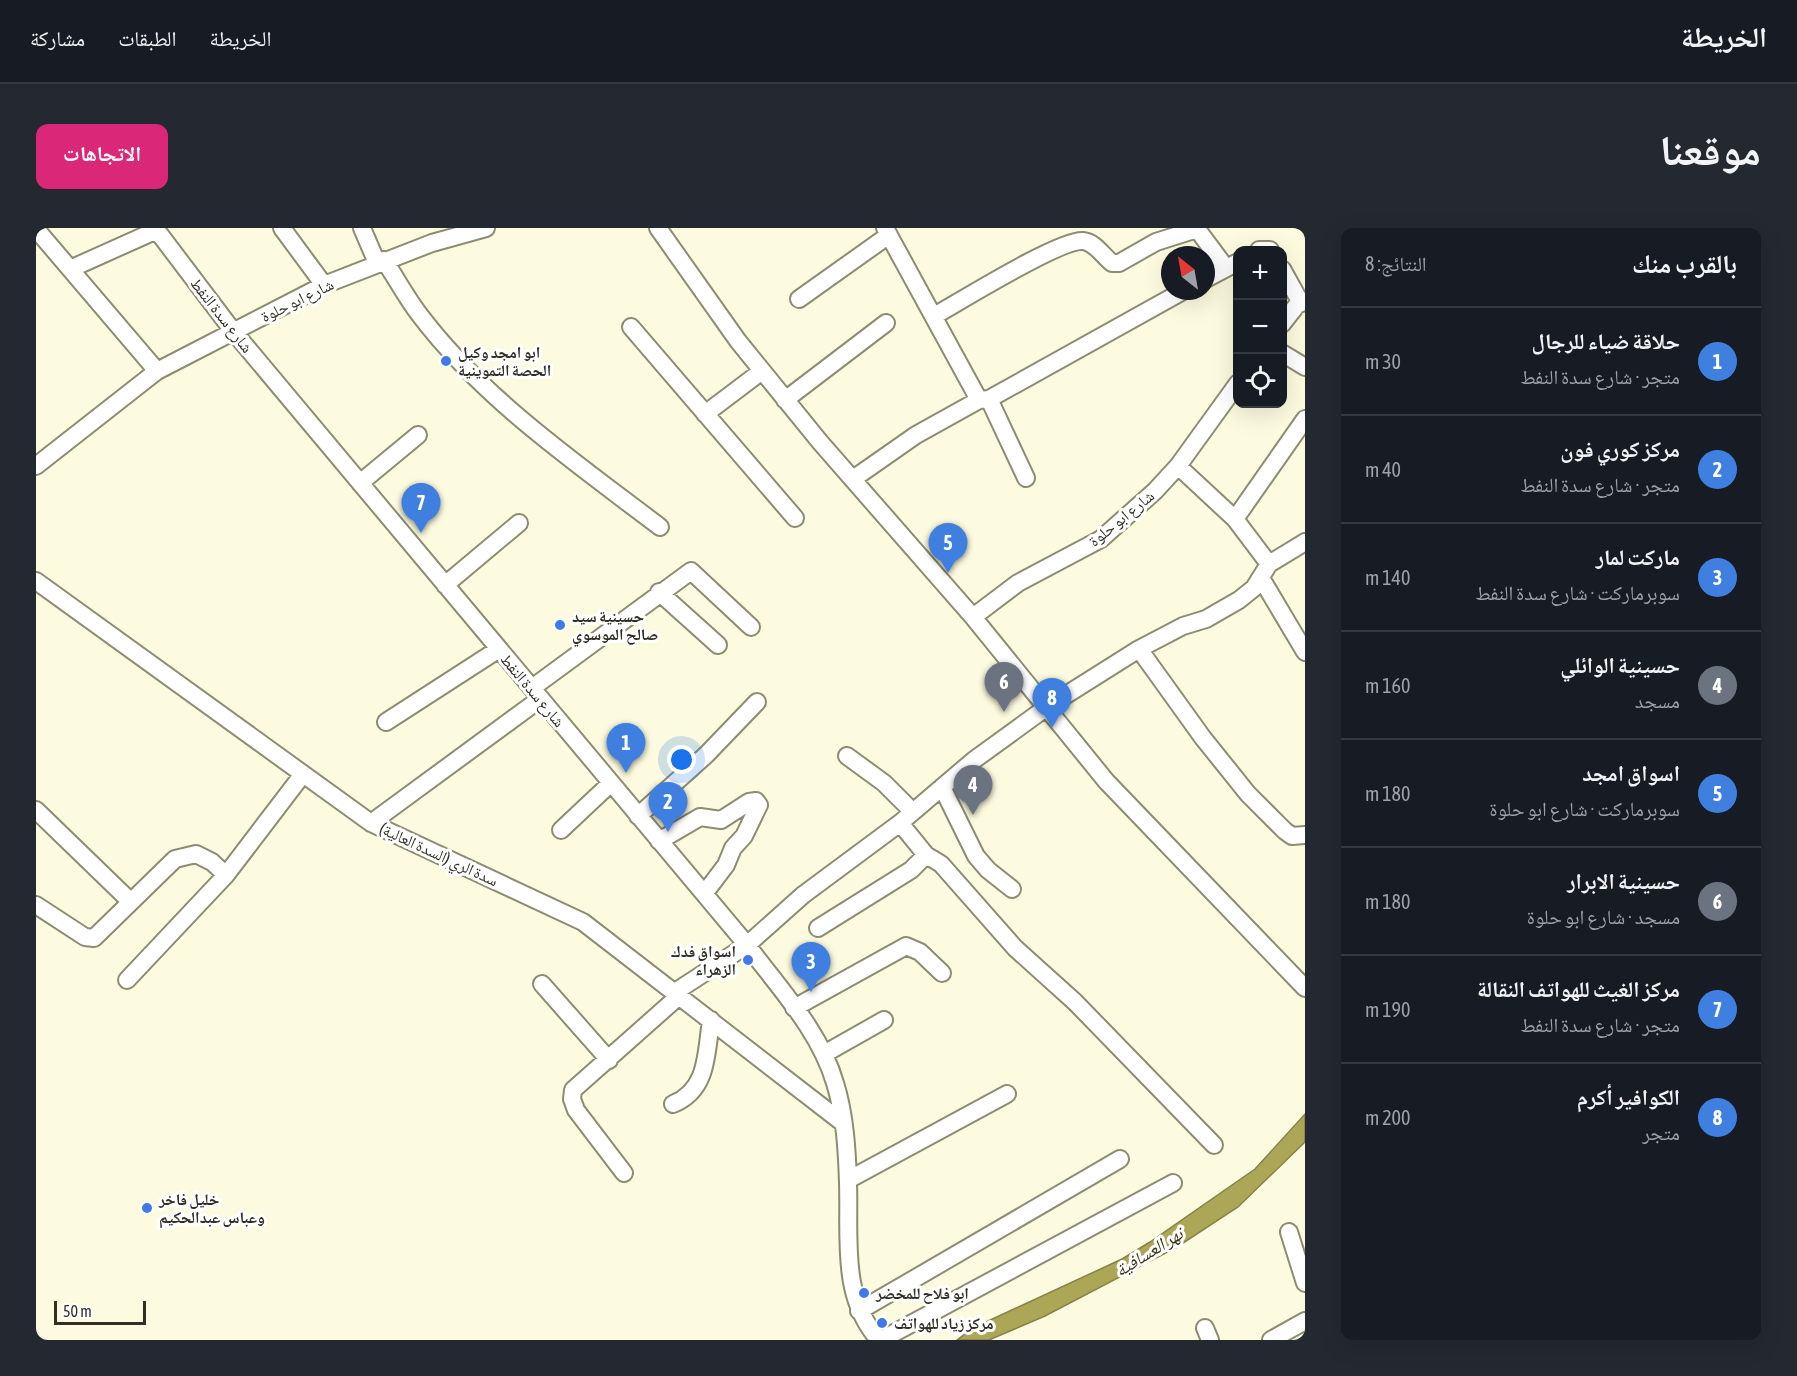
<!DOCTYPE html>
<html lang="ar">
<meta charset="utf-8">
<style>
:root{--surface:#171b24;--page:#242831;--text:#f1f3f6;--muted:#9ea1a6;--line:#363941;--accent:#db2777}
body{margin:0;font-family:"Asap Condensed","Noto Naskh Arabic",sans-serif;background:var(--page);color:var(--text);direction:rtl}
.controls{position:absolute;right:18px;top:18px;display:grid;overflow:hidden;border-radius:12px;box-shadow:0 6px 24px #0002}
.controls button{width:54px;height:54px;display:grid;place-items:center;padding:0;border:0;border-bottom:2px solid var(--line);background:var(--surface);color:var(--text);font:30px sans-serif}
.compass{position:absolute;left:1125px;top:18px;width:54px;height:54px;border-radius:50%;background:var(--surface);box-shadow:0 6px 24px #0002;rotate:329deg}
.scale{position:absolute;left:18px;bottom:15px;width:92px;box-sizing:border-box;padding-left:6px;border:3px solid #302f25;border-top:0;font-size:16px;line-height:21px;white-space:nowrap;color:#302f25;-webkit-text-stroke:4px #fff;paint-order:stroke}
.you{position:absolute;left:646px;top:532px;width:21px;height:21px;margin:-15px;border:4px solid #fff;border-radius:50%;background:#1a73e8;box-shadow:0 0 0 9px #1a73e833}
.badge{display:grid;place-items:center;width:39px;height:39px;border-radius:50%;background:var(--accent);color:#fff;font-size:20px;font-weight:700}
.pin{position:absolute;translate:-50% -50px;filter:drop-shadow(0 2px 3px #0008)}
.pin::after{content:'';position:absolute;top:32px;width:21px;height:18px;background:inherit;clip-path:polygon(0 0,100% 0,50% 100%)}
.list{margin:0;padding:0;list-style:none}
h2{display:flex;justify-content:space-between;align-items:center;height:78px;margin:0;padding:0 24px;font-size:26px}
h2 small{font-size:20px;font-weight:400;color:var(--muted)}
.list li{display:grid;grid-template-columns:39px 1fr auto;gap:18px;align-items:center;box-sizing:border-box;height:108px;padding:0 24px;border-top:2px solid var(--line)}
.list b{display:block;font-size:22px;white-space:nowrap}
.list p{margin:0;font-size:20px;white-space:nowrap;color:var(--muted)}
.list em{font-size:20px;font-style:normal;color:var(--muted)}
.icon{flex:none;width:33px;height:33px;fill:none;stroke:currentColor;stroke-width:2;stroke-linecap:round;stroke-linejoin:round}
.map{position:relative;flex:none;width:1269px;height:1112px;overflow:hidden;direction:ltr;border-radius:12px}
header{display:flex;align-items:center;gap:36px;box-sizing:border-box;height:84px;padding:0 30px;background:var(--surface);border-bottom:2px solid var(--line)}
header strong{font-size:28px}
nav{display:flex;gap:33px;margin-inline-start:auto;font-size:21px}
.intro{display:flex;align-items:center;justify-content:space-between;box-sizing:border-box;height:144px;padding:0 36px}
h1{margin:0;font-size:42px}
.button{padding:15px 27px;border-radius:12px;background:var(--accent);color:#fff;font-size:21px;font-weight:700}
main{display:flex;gap:36px;padding:0 36px}
aside{flex:1;background:var(--surface);border-radius:12px;box-shadow:0 6px 24px #0002}
.map>svg:first-child{display:block}
</style>
<header>
<strong>الخريطة</strong>
<nav><a>الخريطة</a><a>الطبقات</a><a>مشاركة</a></nav>
</header>
<div class="intro"><h1>موقعنا</h1><a class="button">الاتجاهات</a></div>
<main>
<aside>
<h2>بالقرب منك<small>النتائج: 8</small></h2>
<ul class="list">
<li><span class="badge" style="background:#3f7fe0">1</span><div><b>حلاقة ضياء للرجال</b><p>متجر · شارع سدة النفط</p></div><em>30 m</em></li>
<li><span class="badge" style="background:#3f7fe0">2</span><div><b>مركز كوري فون</b><p>متجر · شارع سدة النفط</p></div><em>40 m</em></li>
<li><span class="badge" style="background:#3f7fe0">3</span><div><b>ماركت لمار</b><p>سوبرماركت · شارع سدة النفط</p></div><em>140 m</em></li>
<li><span class="badge" style="background:#6b7280">4</span><div><b>حسينية الوائلي</b><p>مسجد</p></div><em>160 m</em></li>
<li><span class="badge" style="background:#3f7fe0">5</span><div><b>اسواق امجد</b><p>سوبرماركت · شارع ابو حلوة</p></div><em>180 m</em></li>
<li><span class="badge" style="background:#6b7280">6</span><div><b>حسينية الابرار</b><p>مسجد · شارع ابو حلوة</p></div><em>180 m</em></li>
<li><span class="badge" style="background:#3f7fe0">7</span><div><b>مركز الغيث للهواتف النقالة</b><p>متجر · شارع سدة النفط</p></div><em>190 m</em></li>
<li><span class="badge" style="background:#3f7fe0">8</span><div><b>الكوافير أكرم</b><p>متجر</p></div><em>200 m</em></li>
</ul>
</aside>
<div class="map">
<svg width="1269" height="1112" viewBox="0 0 1269 1112">
<rect width="100%" height="100%" fill="#fcfbdf"/>
<path fill="#aca757" stroke="#878348" stroke-width="1.5" d="M1269 886V914L1202 979 1141 1019 1009 1088 953 1112H921L937 1100 1086 1031 1114 1014 1219 941Z"/>
<g fill="none" stroke-linecap="round" stroke-linejoin="round">
<g stroke="#8d8c73" stroke-width="20">
<path id="minor" d="M119 0 197 103 711 717C743 760 784 803 799 855 809 887 811 922 812 955 814 1009 804 1068 843 1112
M246 0 288 57
M326 0 341 35
M622 0 702 113 784 214 937 389 1070 553 1269 760
M849 0 943 172
M0 1 121 143
M1223 22H1234
M348 32C360 50 370 69 383 86 447 171 540 235 624 299
M34 41 121 2
M1246 41 1265 75
M1170 51 1202 34
M763 71 853 7
M898 88C923 74 1024 11 1047 13 1059 14 1067 28 1076 35H1083L1120 14 1161 1 1190 40
M1246 96 1261 77 1269 73
M595 99 759 290
M1246 125 1269 139
M953 171 990 250
M749 172 850 95
M669 186 726 143
M0 238 121 143 288 57 396 15 450 0
M1142 238 1199 291 1233 336
M817 251 880 207 943 172 953 171 1147 63
M324 255 382 207
M1199 291 1269 191
M1225 350 1269 424
M0 353 335 595 547 694 807 895
M409 357 483 295
M623 364 682 417
M937 389 982 355 1065 311 1119 263 1142 238 1202 155
M1103 421 1167 510 1212 566 1249 603 1256 608 1269 607
M496 460 655 343 715 399
M350 494 463 421
M811 528 848 555 877 584
M906 559 940 628 952 642 976 661
M0 582 95 674
M602 588 670 527 721 474
M335 595 504 471
M864 595 890 627 905 636 979 720 1039 774 1178 917
M525 602 575 555
M623 613 664 589 685 592 713 574 720 573 723 577 708 608 697 620 690 637 668 666
M0 677 49 709 58 710 139 631 160 626 176 634 190 647
M782 700 875 642 890 627
M91 752 190 647 267 546
M506 756 573 832
M639 764 711 717 767 667 864 595 938 532 1011 479 1103 421 1147 398 1170 391 1203 372 1218 360 1233 336 1269 314
M758 780 870 718 884 724 906 745
M788 826 848 792
M637 876C672 862 670 826 675 792
M588 945 540 882 536 871 537 862 643 768
M812 952 971 866
M1253 1004 1269 1055
M823 1083 1084 931
M1169 1100 1174 1112
M845 1112 1137 955
M1235 1112 1269 1093"/>
</g>
<use href="#minor" stroke="#fff" stroke-width="16"/>
</g>
<g fill="#4179e9" stroke="#fff" stroke-width="2">
<circle cx="410" cy="133" r="6"/>
<circle cx="524" cy="397" r="6"/>
<circle cx="712" cy="732" r="6"/>
<circle cx="111" cy="980" r="6"/>
<circle cx="828" cy="1065" r="6"/>
<circle cx="846" cy="1095" r="6"/>
</g>
<g text-anchor="middle" stroke-width="6" stroke-linejoin="round" paint-order="stroke">
<g font-size="16" fill="#302f25" stroke="#fff">
<text transform="translate(261 72) rotate(-26)" y="6">شارع ابو حلوة</text>
<text transform="translate(186 87) rotate(52)" y="6">شارع سدة النفط</text>
<text transform="translate(1085 290) rotate(-39)" y="6">شارع ابو حلوة</text>
<text transform="translate(497 462) rotate(50)" y="6">شارع سدة النفط</text>
<text transform="translate(403 626) rotate(25)" y="6">سدة الري (السدة العالية)</text>
</g>
<g font-size="16" font-weight="bold" fill="#302f25" stroke="#fff" text-anchor="start">
<text x="422" y="130">ابو امجد وكيل<tspan x="422" dy="18">الحصة التموينية</tspan></text>
<text x="536" y="394">حسينية سيد<tspan x="536" dy="18">صالح الموسوي</tspan></text>
<text x="700" y="729" text-anchor="end">اسواق فدك<tspan x="700" dy="18">الزهراء</tspan></text>
<text x="123" y="977">خليل فاخر<tspan x="123" dy="18">وعباس عبدالحكيم</tspan></text>
<text x="840" y="1071">ابو فلاح للمخضر</text>
<text x="858" y="1101">مركز زياد للهواتف</text>
</g>
<g font-size="18" font-style="italic" fill="#373511" stroke="#fff">
<text transform="translate(1113 1024) rotate(-32)" y="6">نهر العسافية</text>
</g>
</g>
</svg>
<div class="controls">
<button>+</button>
<button>−</button>
<button><svg class="icon" aria-label="locate" viewBox="0 0 24 24"><circle cx="12" cy="12" r="6"/><path d="M12 2v4M12 18v4M2 12h4M18 12h4"/></svg></button>
</div>
<svg class="compass" viewBox="-18 -18 36 36"><path d="M0-13l5 13h-10z" fill="#e53935"/><path d="M0 13l5-13h-10z" fill="#9ea1a6"/></svg>
<div class="scale">50 m</div>
<div class="you"></div>
<div class="pin badge" style="left:590px;top:545px;background:#3f7fe0">1</div>
<div class="pin badge" style="left:632px;top:604px;background:#3f7fe0">2</div>
<div class="pin badge" style="left:775px;top:764px;background:#3f7fe0">3</div>
<div class="pin badge" style="left:937px;top:587px;background:#6b7280">4</div>
<div class="pin badge" style="left:912px;top:345px;background:#3f7fe0">5</div>
<div class="pin badge" style="left:968px;top:484px;background:#6b7280">6</div>
<div class="pin badge" style="left:385px;top:305px;background:#3f7fe0">7</div>
<div class="pin badge" style="left:1016px;top:500px;background:#3f7fe0">8</div>
</div>
</main>
